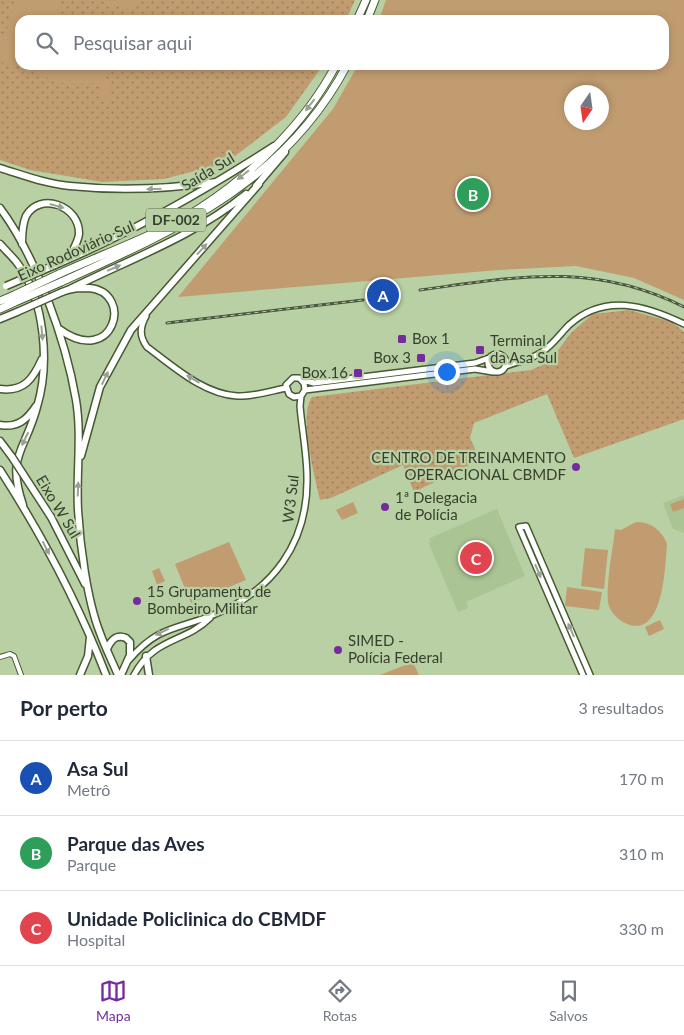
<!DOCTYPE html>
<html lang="pt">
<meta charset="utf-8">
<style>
:root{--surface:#fff;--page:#f6f6f7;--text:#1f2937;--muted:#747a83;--line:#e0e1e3;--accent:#752b9e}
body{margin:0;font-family:Lato,sans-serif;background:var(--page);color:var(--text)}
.compass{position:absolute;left:564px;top:85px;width:45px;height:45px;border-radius:50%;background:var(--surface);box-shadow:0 2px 8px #0003;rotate:193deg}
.you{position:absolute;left:446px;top:371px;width:18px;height:18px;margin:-12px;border:4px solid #fff;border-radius:50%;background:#1a73e8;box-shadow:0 0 0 8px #1a73e833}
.badge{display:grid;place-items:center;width:32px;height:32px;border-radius:50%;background:var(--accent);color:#fff;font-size:16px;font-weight:700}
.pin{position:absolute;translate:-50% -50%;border:2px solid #fff;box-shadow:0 1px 5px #0006}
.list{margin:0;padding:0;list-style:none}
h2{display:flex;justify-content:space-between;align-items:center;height:65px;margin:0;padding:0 20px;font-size:21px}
h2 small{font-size:16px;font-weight:400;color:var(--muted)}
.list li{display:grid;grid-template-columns:32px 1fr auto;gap:15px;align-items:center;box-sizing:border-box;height:75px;padding:0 20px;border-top:1px solid var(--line)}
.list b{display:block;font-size:19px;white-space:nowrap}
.list p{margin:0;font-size:16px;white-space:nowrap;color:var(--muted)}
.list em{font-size:16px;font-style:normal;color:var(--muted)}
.icon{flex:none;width:28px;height:28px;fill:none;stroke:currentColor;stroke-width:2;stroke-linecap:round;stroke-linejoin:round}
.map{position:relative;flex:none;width:684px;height:675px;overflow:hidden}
.search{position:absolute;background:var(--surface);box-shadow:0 2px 8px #0003;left:15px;right:15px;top:15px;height:55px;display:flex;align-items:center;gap:12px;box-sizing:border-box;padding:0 18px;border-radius:15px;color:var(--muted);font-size:19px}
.sheet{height:290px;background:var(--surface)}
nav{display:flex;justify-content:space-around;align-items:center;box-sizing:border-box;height:70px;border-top:1px solid var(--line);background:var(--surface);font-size:14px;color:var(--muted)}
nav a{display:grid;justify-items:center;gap:2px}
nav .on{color:var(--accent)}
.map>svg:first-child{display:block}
</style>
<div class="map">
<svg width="684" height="675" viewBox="0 0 684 675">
<defs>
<pattern id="grass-dots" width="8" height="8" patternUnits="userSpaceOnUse" patternTransform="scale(1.25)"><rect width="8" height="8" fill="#c19c70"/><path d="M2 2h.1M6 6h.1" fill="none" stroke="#9e815c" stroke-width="1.8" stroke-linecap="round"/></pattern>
</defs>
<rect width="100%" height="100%" fill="#b9d0a4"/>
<path fill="#abc494" d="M684 495V533L673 529 663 503Z
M497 509 525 576 466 602 468 608 458 612 429 544 430 538Z"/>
<path fill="url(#grass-dots)" d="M0 0H355L346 20H20V65H323L286 117 226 163 164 179 102 182 30 170 0 160Z
M629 310 672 322 684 332V419L574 458 547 394 474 423 470 438 480 460 414 492 403 465 331 498 320 500C315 476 298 418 312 397L531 370 549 362 571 333 593 314Z"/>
<path fill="#c19c70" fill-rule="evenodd" d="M15 0H52L60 2 58 10 66 20H20V66L0 62V38L7 30Z
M96 0H126L138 3 135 11Z
M386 0H684V300L634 278 576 266 499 270 178 297 333 109 358 65H664V20H379ZM572 92H602V122H572Z
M38 65H114L105 79H110L112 102H100L99 83C81 83 45 89 38 65Z
M684 499V508L673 512 670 504Z
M353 502 358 513 342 520 336 510Z
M636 522C651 522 662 530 667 544 665 566 664 644 623 622 616 618 609 610 608 602 606 582 613 549 615 529L621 530Z
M229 542 246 580 191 603 175 564Z
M585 548 608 550 604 589 581 586Z
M159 568 165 581 157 585 152 571Z
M567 587 602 592 599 610 565 606Z
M660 620 664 629 649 636 645 627Z
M413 662 419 675H380Z"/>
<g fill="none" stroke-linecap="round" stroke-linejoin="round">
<g stroke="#455932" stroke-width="6">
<path id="minor" d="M0 657 10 654 14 656 21 675"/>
</g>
<g stroke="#455932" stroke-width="8">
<path id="tertiary" d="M146 316C140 327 139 336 147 347 173 366 203 394 237 396 252 397 271 391 286 388
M488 363a9 9 0 1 1 18 0a9 9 0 1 1-18 0Z
M506 366C518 361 531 360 542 352 553 345 560 334 569 325 604 293 645 305 684 324
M302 380 314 383 475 363 489 358
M305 390 304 383 299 378H293L286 385 289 394 294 397 301 396 305 390 475 369 493 372
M129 660C158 626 175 630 213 615 273 591 308 543 307 478 307 454 302 430 300 406L301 396
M134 675C154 637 185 643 210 618
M583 675 519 527 526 526 590 675"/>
</g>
<g stroke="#455932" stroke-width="9">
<path id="primary" d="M0 168C23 175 46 184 70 186 119 191 168 189 216 182
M256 186 285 152
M0 208C36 256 66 341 76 400 82 436 76 474 78 510 80 545 87 600 100 633 105 647 112 661 118 675
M0 244C6 251 13 257 18 264 45 301 50 364 37 407 25 452 6 455 23 505
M22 244C22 235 22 225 26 216 40 191 80 206 79 234 78 243 72 251 68 259
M55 265C133 232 203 192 274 146
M70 289C130 259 193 237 246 194
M0 319 17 312
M59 329C114 369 135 292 89 288 79 288 71 288 62 292
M0 389C24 392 33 379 42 359
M0 425C17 428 27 420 36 406
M0 441 12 457
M81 456 100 387 131 330 259 184
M0 470C42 535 78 603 106 675
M51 517 85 584
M107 649C111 640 116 634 126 638L130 642V655L121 675
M146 656 149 675
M80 675 88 656 90 637"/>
</g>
<g stroke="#455932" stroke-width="9">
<path id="trunk" d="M357 20 366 0
M367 20 375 0
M59 274C105 253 157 235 200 208 254 173 306 122 336 65
M61 282C176 230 285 183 347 65
M0 301 12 296
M0 309 15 302"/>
</g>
<use href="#minor" stroke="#fff" stroke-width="4"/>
<use href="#tertiary" stroke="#fff" stroke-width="5"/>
<use href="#primary" stroke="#fff" stroke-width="6"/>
<use href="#trunk" stroke="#fff" stroke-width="7"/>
<g stroke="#4b5741" stroke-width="3">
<path id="rail" d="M420 290C517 277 592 261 684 307
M167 323 363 300"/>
</g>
<use href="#rail" stroke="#b9d0a4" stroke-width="1" stroke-dasharray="4" stroke-linecap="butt"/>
<g stroke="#455932" stroke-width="9" stroke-linecap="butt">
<path id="primary-bridge" d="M6 286 55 265
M17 312 62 292
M12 457 51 517"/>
</g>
<g stroke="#455932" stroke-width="9" stroke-linecap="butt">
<path id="trunk-bridge" d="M12 296 59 274
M15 302 61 282"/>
</g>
<use href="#primary-bridge" stroke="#fff" stroke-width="6"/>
<use href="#trunk-bridge" stroke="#fff" stroke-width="7"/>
</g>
<defs><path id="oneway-solid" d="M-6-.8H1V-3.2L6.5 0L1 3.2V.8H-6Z" transform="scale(1.25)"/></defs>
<g fill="#9aa096">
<use href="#oneway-solid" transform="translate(310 105) rotate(128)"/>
<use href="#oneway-solid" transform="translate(243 175) rotate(142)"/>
<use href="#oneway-solid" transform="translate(154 189) rotate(178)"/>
<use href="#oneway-solid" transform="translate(57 206) rotate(16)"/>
<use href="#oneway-solid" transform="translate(202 249) rotate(-48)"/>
<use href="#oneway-solid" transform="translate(114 268) rotate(-23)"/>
<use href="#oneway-solid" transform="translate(42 333) rotate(85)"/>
<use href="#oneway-solid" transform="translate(105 378) rotate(-65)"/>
<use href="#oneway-solid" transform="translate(193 379) rotate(-149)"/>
<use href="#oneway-solid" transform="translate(25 439) rotate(116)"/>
<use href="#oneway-solid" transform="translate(78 489) rotate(-88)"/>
<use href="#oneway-solid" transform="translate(46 548) rotate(63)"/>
<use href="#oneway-solid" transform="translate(538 571) rotate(67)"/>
<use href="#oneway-solid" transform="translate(571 630) rotate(-114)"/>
<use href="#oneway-solid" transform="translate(162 632) rotate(155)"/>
</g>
<g fill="#752b9e" stroke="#b9d0a4" stroke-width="2">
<rect x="397" y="334" width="10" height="10" rx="2.5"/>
<rect x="475" y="345" width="10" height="10" rx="2.5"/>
<rect x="416" y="353" width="10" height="10" rx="2.5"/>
<rect x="353" y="368" width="10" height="10" rx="2.5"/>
<circle cx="576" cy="467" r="5"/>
<circle cx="385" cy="507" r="5"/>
<circle cx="137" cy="601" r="5"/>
<circle cx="338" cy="650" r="5"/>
</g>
<g text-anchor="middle" stroke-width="4.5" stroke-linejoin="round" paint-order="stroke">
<rect fill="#b9d0a4" stroke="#5d6b51" stroke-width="1" x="146" y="208.5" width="60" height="23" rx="4"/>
<g font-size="14" font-weight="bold" fill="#36402e">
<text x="176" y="225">DF-002</text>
</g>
<g font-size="15" fill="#36402e" stroke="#b9d0a4">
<text transform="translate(208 172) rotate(-31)" y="5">Saída Sul</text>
<text transform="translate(76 251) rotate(-24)" y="5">Eixo Rodoviário Sul</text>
<text transform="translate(291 499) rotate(-83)" y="5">W3 Sul</text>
<text transform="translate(58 507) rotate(59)" y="5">Eixo W Sul</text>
</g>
<g font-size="15" fill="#36402e" stroke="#b9d0a4" text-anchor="start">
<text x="412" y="344">Box 1</text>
<text x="490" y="346">Terminal<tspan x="490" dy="17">da Asa Sul</tspan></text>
<text x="411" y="363" text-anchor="end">Box 3</text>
<text x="348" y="378" text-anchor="end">Box 16</text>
<text x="566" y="463" text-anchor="end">CENTRO DE TREINAMENTO<tspan x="566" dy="17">OPERACIONAL CBMDF</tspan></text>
<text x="395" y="503">1ª Delegacia<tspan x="395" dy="17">de Polícia</tspan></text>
<text x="147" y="597">15 Grupamento de<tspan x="147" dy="17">Bombeiro Militar</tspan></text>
<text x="348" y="646">SIMED -<tspan x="348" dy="17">Polícia Federal</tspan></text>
</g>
</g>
</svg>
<svg class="compass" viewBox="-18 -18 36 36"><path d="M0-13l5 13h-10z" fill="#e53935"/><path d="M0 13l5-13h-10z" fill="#747a83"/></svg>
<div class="you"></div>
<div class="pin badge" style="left:383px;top:295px;background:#1a4fb4">A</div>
<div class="pin badge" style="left:473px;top:194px;background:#2e9e5b">B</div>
<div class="pin badge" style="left:476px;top:558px;background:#e0444e">C</div>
<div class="search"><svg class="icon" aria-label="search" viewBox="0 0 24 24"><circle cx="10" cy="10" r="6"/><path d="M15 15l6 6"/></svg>Pesquisar aqui</div>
</div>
<section class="sheet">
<h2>Por perto<small>3 resultados</small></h2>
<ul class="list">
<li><span class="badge" style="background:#1a4fb4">A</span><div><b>Asa Sul</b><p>Metrô</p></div><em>170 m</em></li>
<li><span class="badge" style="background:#2e9e5b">B</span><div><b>Parque das Aves</b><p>Parque</p></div><em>310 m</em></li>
<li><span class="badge" style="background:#e0444e">C</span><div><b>Unidade Policlinica do CBMDF</b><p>Hospital</p></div><em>330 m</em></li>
</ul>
</section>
<nav>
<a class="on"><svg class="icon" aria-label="map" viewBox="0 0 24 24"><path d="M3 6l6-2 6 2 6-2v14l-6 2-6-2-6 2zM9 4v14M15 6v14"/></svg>Mapa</a>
<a><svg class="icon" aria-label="directions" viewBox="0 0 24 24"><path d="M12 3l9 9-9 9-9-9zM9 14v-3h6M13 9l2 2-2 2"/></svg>Rotas</a>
<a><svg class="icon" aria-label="saved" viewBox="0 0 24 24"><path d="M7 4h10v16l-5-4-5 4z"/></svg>Salvos</a>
</nav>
